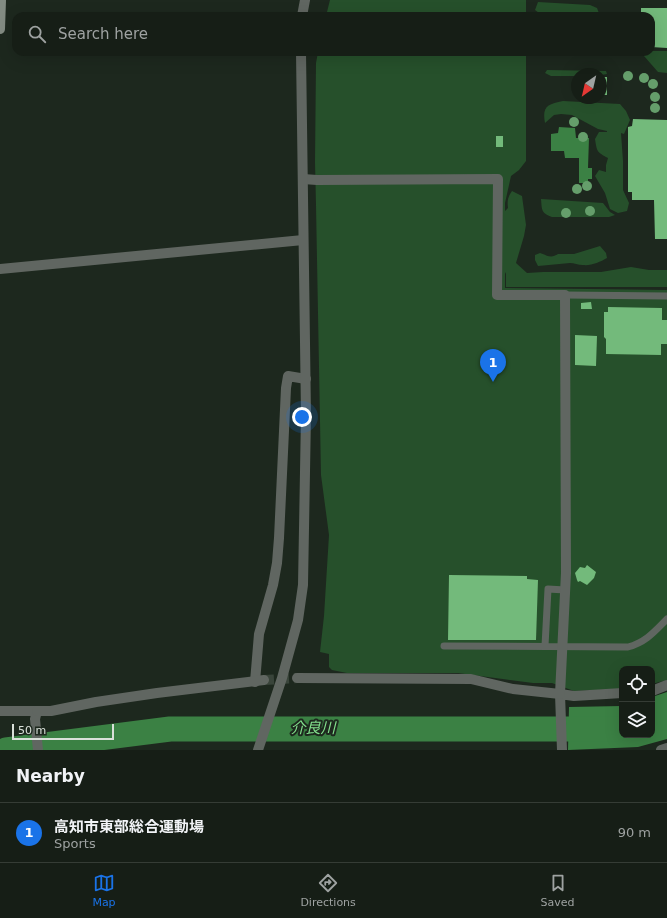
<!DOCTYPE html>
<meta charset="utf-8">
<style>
:root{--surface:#161e16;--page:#1f271f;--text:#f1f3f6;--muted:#9ea2a1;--line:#353c35;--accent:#1a73e8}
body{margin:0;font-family:"DejaVu Sans","Noto Sans JP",sans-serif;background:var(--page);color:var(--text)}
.controls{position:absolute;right:12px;bottom:12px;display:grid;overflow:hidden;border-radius:8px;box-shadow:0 4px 16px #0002}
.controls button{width:36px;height:36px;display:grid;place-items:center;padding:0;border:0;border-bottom:1px solid var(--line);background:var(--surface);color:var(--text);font:20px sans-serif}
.compass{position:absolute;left:571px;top:68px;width:36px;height:36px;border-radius:50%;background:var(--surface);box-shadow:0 4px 16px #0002;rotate:214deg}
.scale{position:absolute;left:12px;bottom:10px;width:102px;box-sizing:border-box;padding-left:4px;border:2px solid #d9e0d9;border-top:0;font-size:11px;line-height:14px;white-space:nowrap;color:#d9e0d9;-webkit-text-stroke:3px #1d281e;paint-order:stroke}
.you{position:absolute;left:302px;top:417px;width:14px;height:14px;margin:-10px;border:3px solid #fff;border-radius:50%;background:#1a73e8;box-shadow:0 0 0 6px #1a73e833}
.badge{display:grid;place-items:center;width:26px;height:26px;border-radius:50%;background:var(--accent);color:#fff;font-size:13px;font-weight:700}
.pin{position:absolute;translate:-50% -33px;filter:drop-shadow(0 1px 2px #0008)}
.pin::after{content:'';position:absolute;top:21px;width:14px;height:12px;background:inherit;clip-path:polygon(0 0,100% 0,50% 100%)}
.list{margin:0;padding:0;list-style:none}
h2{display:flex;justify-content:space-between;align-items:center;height:52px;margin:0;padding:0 16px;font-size:17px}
h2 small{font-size:13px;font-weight:400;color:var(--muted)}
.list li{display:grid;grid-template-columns:26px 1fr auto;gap:12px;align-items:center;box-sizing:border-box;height:60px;padding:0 16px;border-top:1px solid var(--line)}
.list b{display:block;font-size:15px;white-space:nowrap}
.list p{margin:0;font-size:13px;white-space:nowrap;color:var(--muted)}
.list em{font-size:13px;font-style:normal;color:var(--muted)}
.icon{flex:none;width:22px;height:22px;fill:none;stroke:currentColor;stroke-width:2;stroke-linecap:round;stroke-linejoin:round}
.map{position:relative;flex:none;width:667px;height:750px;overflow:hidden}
.search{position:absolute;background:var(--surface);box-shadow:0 4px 16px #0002;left:12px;right:12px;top:12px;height:44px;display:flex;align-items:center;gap:10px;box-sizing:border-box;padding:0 14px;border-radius:12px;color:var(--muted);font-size:15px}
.sheet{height:112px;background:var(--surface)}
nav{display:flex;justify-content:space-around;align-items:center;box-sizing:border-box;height:56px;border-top:1px solid var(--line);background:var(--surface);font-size:11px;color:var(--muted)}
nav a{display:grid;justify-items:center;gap:2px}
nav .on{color:var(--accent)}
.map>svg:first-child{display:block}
</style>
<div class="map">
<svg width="667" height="750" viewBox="0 0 667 750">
<rect width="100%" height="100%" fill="#1d281e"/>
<path fill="#26502b" d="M330 0H526V16H326Z
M538 2 590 5 597 8 600 16H590L588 12 542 15 535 10Z
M651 51H667V73L658 72 644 56V52H651Z
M318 52H526V161L519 170 511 176 505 203V211L508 208C507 200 508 197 512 191L522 196 526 225 524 236 516 263 527 273 543 272H601L631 267 649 270H667V287H506V274L505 272V288L667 290V680L652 684V669H622V689L574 691 552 683H533L458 673H347L332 670 329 667V654L320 652 324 616 329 535 321 475 316 205 315 162 316 63Z
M547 70 606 71 607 74 601 75V74H577V76H551L545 73Z
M563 101 620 104 626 111 630 120 624 134 621 133 623 161V190L629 203 627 211 618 213 610 209 605 193 595 176 599 170 606 172V165L608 158C597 152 597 152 595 139L599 132H607V131L598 129 572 115 561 114 554 115 545 123C542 107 547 104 563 101Z
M541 199 603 203 610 212 615 215 609 217H552C541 213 542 210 541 199Z
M600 246 606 253 607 258C600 262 591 266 583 265 578 265 574 263 570 263 559 264 549 265 538 266L535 260V255L540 253C546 255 551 259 558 254H574Z"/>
<path fill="#3b8144" d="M559 127 575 128 576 138H589L588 168H592V179H588V183H579V158H565L564 151H551V134L558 133Z
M667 692V739L638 747 568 750 569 707 622 706V735H652V697Z"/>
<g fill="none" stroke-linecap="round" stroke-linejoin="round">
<path stroke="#3b8144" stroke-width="25" d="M6 750 170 729H619L622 728"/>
</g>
<path fill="#73ba7b" d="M641 8H667V48L651 47V16H641Z
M601 77H607V95H601Z
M633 119 667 120V239H655L654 200H632V192H628V127L632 126Z
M496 136H503V147H496Z
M591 302 592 309H581V303Z
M608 307 662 308V320H667V344H661V355L606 354V339L604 337V312H608Z
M575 335 597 336 596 366 575 365Z
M587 565 596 572 594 578 587 585 580 581 578 582 577 580 575 573 580 567 585 568Z
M449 575 527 576V579L538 580 536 640H448Z"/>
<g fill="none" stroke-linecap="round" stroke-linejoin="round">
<path stroke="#39443a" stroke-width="10" stroke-dasharray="10 5" stroke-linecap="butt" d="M264 680 297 678"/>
<path stroke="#606661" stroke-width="7" d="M565 295 667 296
M444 646 628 647C646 642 654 632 667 619
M545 646 548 589 565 590"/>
<path stroke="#606661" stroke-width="10" d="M303 179 317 180 498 179 497 295H565L566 573 560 694 562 750
M0 269 303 240
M255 682 259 634 273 585 277 563 279 538 286 388 288 376 306 379
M652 691 667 685
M560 694 574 696 622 693
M0 711H37L35 719 38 750
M661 750 667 748"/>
<path stroke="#606661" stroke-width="10" d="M302 16 305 0
M297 678 471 679 513 689 560 694
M37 711H51L96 702 157 693 264 680
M258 750 282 678 298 620 303 585 306 415 301 52"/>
<path stroke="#828b82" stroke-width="10" d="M0 29 1 0"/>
</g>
<g fill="#659e6b">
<circle cx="628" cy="76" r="5"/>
<circle cx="644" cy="78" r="5"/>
<circle cx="653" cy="84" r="5"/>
<circle cx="655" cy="97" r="5"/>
<circle cx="655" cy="108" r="5"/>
<circle cx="574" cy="122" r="5"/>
<circle cx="583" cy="137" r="5"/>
<circle cx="587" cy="186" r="5"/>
<circle cx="577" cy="189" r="5"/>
<circle cx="590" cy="211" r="5"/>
<circle cx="566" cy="213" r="5"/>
</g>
<g text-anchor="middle" stroke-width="4" stroke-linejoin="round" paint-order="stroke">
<g font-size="15" font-style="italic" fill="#83e08d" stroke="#1d281e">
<text x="313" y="733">介良川</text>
</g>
</g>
</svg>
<div class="controls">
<button><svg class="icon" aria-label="locate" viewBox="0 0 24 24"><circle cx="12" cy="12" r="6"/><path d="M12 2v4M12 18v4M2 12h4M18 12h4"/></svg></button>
<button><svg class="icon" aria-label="layers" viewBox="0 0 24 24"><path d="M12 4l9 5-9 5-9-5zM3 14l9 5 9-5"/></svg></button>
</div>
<svg class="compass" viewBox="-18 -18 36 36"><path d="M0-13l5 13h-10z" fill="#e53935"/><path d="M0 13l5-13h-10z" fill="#9ea2a1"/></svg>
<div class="scale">50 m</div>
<div class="you"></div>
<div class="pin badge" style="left:493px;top:382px">1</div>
<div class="search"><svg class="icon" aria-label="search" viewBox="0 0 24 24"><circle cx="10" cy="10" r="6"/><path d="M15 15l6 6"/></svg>Search here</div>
</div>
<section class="sheet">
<h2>Nearby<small></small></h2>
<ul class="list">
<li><span class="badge">1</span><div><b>高知市東部総合運動場</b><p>Sports</p></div><em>90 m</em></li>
</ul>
</section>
<nav>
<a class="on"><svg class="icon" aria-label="map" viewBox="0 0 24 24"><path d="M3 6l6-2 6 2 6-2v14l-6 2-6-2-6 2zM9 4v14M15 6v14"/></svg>Map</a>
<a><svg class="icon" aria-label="directions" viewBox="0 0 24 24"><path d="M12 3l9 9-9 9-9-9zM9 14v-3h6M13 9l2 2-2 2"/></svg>Directions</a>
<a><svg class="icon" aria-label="saved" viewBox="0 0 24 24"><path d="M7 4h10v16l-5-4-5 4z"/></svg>Saved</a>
</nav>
